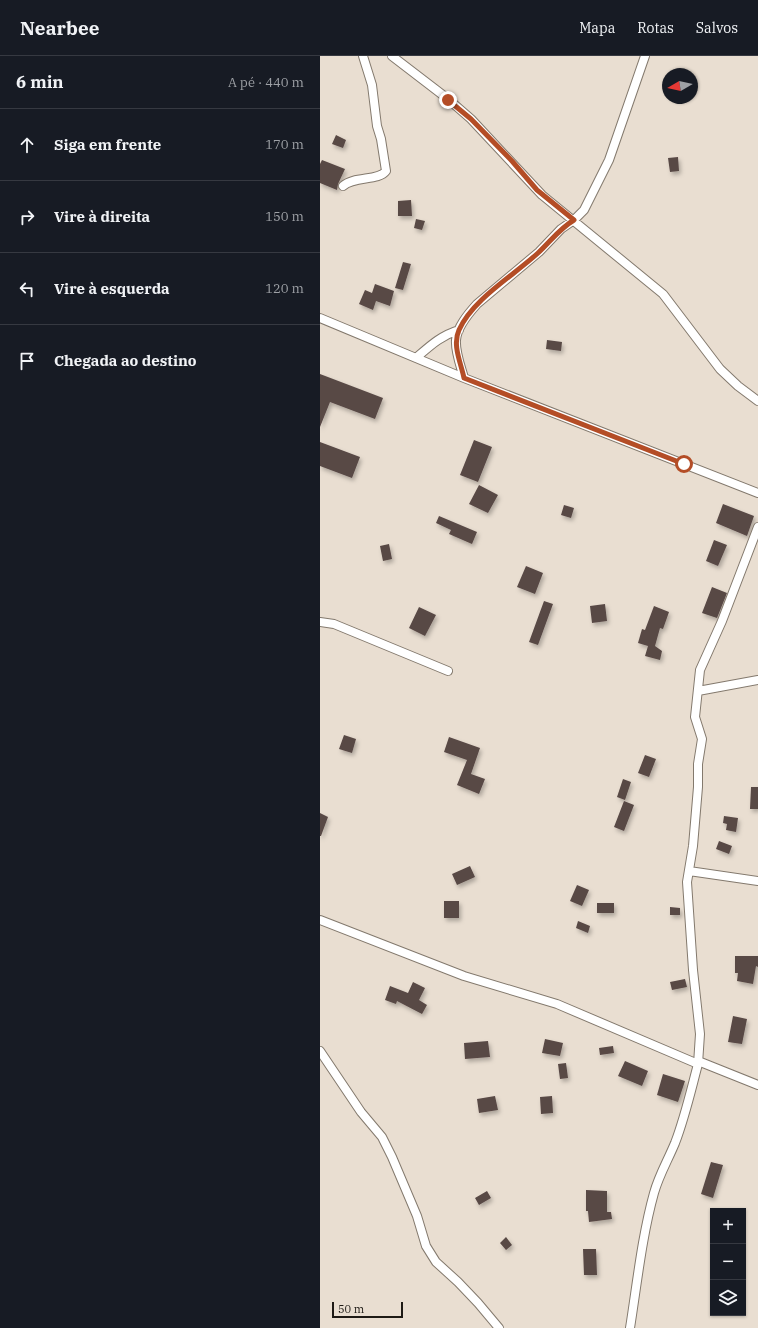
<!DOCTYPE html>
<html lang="pt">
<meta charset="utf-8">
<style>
:root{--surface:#171b24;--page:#20242c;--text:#f1f3f6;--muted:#9ea1a6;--line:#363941}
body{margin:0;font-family:"IBM Plex Serif",serif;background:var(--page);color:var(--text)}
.controls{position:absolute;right:12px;bottom:12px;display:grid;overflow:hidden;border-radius:0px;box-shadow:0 1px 3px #0004}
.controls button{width:36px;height:36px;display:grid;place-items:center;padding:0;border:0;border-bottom:1px solid var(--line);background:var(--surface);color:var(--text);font:20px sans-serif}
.compass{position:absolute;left:342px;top:12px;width:36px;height:36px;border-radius:50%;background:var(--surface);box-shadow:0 1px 3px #0004;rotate:261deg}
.scale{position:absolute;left:12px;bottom:10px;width:71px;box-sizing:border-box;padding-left:4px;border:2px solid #1e1a15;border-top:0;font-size:11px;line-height:14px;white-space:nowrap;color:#1e1a15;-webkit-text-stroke:3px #e9ded1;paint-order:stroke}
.stop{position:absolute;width:12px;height:12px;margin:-9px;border:3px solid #b44d26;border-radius:50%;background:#fff}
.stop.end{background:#b44d26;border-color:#fff;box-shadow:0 1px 4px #0008}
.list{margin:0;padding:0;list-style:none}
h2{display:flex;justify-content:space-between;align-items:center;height:52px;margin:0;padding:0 16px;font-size:17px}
h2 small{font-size:13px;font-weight:400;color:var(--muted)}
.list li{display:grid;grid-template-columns:26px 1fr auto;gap:12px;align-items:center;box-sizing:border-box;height:72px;padding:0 16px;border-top:1px solid var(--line)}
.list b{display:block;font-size:15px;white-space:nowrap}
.list em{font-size:13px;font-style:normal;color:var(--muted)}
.icon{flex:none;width:22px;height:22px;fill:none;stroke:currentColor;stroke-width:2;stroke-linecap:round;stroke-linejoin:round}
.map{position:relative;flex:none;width:438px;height:1272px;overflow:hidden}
header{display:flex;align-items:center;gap:24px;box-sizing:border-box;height:56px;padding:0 20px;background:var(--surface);border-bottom:1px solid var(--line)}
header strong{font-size:19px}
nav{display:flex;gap:22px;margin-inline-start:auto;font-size:14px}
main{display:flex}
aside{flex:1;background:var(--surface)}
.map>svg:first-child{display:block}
</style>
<header>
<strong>Nearbee</strong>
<nav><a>Mapa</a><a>Rotas</a><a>Salvos</a></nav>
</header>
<main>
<aside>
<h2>6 min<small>A pé · 440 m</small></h2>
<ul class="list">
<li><svg class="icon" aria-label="ahead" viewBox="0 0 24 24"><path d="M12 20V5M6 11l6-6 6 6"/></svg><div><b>Siga em frente</b></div><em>170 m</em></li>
<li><svg class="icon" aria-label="right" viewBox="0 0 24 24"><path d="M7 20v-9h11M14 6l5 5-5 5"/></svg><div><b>Vire à direita</b></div><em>150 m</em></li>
<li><svg class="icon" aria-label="left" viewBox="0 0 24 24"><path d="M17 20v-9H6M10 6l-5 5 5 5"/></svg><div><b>Vire à esquerda</b></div><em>120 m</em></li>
<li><svg class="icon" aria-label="arrive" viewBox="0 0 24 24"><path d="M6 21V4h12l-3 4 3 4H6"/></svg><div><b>Chegada ao destino</b></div></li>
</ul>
</aside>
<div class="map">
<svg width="438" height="1272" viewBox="0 0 438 1272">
<defs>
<filter id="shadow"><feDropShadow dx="2" dy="3" stdDeviation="2" flood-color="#0004"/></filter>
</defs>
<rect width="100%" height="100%" fill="#e9ded1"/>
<path fill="#584845" filter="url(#shadow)" d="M16 79 26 84 23 92 12 88Z
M358 101 359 115 350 116 348 102Z
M2 104 25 113 18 128 17 134 0 127V108Z
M91 144 92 160H78V145Z
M96 163 105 165 102 174 94 172Z
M83 206 91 208 83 234 75 232Z
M55 228 74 235 70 250 56 245 53 254 39 248 45 234 52 237Z
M227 284 242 286 241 295 226 293Z
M0 318 63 342 55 363 10 346 0 371Z
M154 384 172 391 158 426 140 419Z
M0 386 40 401 32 422 0 410Z
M159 429 178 439 168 457 149 448Z
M403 448 434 460 427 480 396 467Z
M244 449 254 452 251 462 241 459Z
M119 460 157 476 152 488 129 478 131 474 116 467Z
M394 484 407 489 398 510 386 505Z
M69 488 72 503 63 505 60 490Z
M206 510 223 517 215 538 197 531Z
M392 531 407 537 397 562 382 557Z
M224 545 233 548 218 589 209 586Z
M285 548 287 565 272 567 270 550Z
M334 550 349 556 343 573 340 572 335 590 342 595 340 604 325 600 328 590 318 587 322 573 325 574Z
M99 551 116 559 105 580 89 572Z
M24 679 36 683 32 697 19 693Z
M129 681 160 692 151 718 165 723 159 738 137 729 147 704 124 696Z
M325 699 336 703 329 721 318 717Z
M303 723 311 726 305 744 297 741Z
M431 731H438V753H430Z
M304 745 314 749 304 775 294 771Z
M0 757 8 761 1 780H0Z
M404 760 418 762 416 776 406 774 407 768 403 767Z
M399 785 412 790 409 798 396 793Z
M150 810 155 821 137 829 132 818Z
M257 829 269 834 262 850 250 845Z
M124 845H139V862H124Z
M277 847H294V857H277Z
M350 851 360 852V859H350Z
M258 865 270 870 268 877 256 872Z
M415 900H438V911L436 910 433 928 417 925 418 917H415Z
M365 923 367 931 352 934 350 926Z
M93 926 105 932 99 944 107 949 102 958 77 945 76 948 65 944 70 930 88 937Z
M413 960 427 963 422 988 408 986Z
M225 983 243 987 240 1000 222 997Z
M168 985 170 1001 145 1003 144 987Z
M293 990 294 997 280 999 279 992Z
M305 1005 328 1015 322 1030 298 1020Z
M246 1007 248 1022 240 1023 238 1008Z
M343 1018 365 1025 358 1046 337 1039Z
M175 1040 178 1054 159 1057 157 1043Z
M232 1040 233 1057 221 1058 220 1041Z
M391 1106 403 1109 393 1142 381 1138Z
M266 1134 287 1135V1156H291L292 1163 269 1166 268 1155H266Z
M167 1135 171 1142 159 1149 155 1142Z
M186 1181 192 1189 186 1194 180 1187Z
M263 1193H276L277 1219H264Z"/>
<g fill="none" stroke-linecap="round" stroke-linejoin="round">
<g stroke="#83796d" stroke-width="10">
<path id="street" d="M72 0 128 43 151 63 222 139 343 238 400 313 418 330 438 345
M23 130C34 120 59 125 66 115L61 83 57 70 52 29 43 0
M0 262 144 322 438 437
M96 302C110 290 120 280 139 274
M144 322C141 311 135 296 136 284 137 271 148 258 157 248L219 196 241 173 254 164 264 154 289 104 325 0
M0 566 14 568 128 615
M378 635 438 624
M369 815 438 825
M0 864 144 920 237 948 378 1008 380 978 373 914 367 826 373 790 378 731V708L382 683 375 661 380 614 402 565 438 471
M0 995 41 1056 62 1081 72 1101 97 1160 106 1190 116 1206 138 1226 158 1247 179 1272
M378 1005 438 1029
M310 1272C317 1228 322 1180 334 1137 339 1119 348 1104 355 1087 365 1061 371 1034 378 1008"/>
</g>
<use href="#street" stroke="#fff" stroke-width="8"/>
</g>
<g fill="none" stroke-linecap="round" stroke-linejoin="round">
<path stroke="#b44d26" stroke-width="5" d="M128 44 151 63 192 105 217 134 254 164C239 173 230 186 218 197 193 220 153 243 139 274 132 289 141 307 144 322L364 408"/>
</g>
</svg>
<div class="controls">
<button>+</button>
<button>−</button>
<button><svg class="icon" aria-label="layers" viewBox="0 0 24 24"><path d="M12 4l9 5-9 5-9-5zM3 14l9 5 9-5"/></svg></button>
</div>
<svg class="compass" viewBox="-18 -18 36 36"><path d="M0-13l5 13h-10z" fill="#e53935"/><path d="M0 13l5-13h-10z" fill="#9ea1a6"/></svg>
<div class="scale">50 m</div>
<div class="stop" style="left:364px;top:408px"></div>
<div class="stop end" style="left:128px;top:44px"></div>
</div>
</main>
